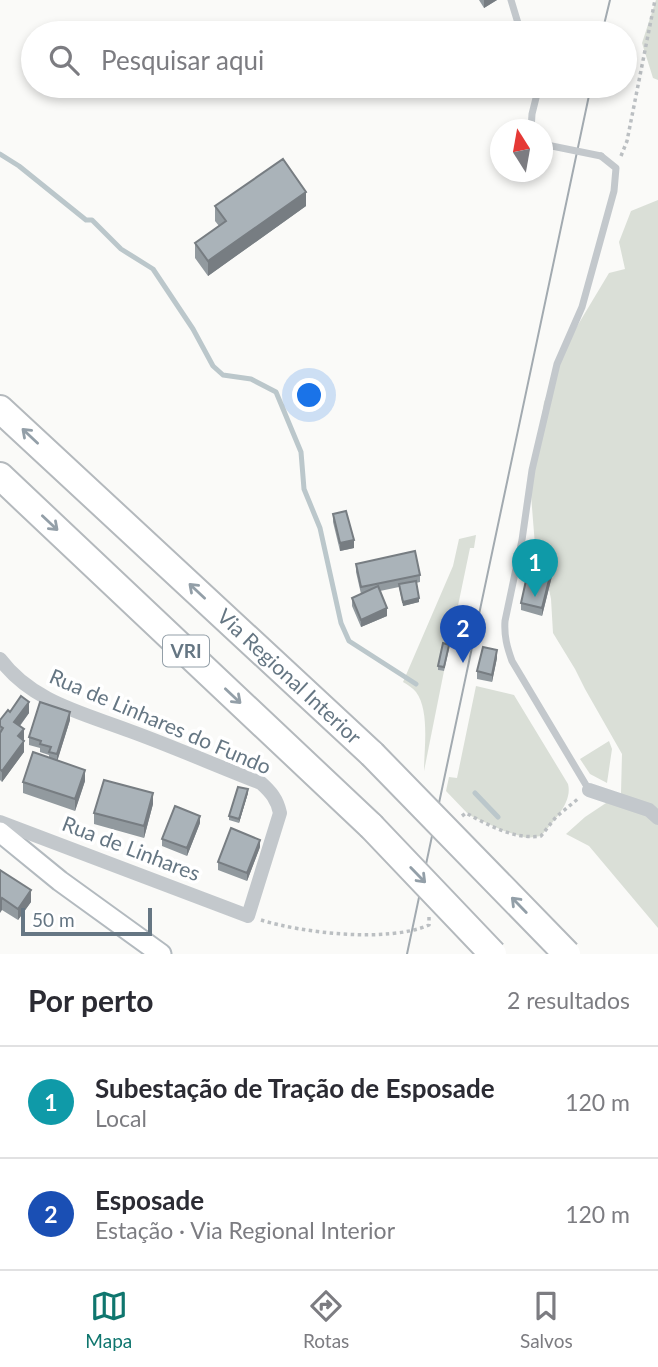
<!DOCTYPE html>
<html lang="pt">
<meta charset="utf-8">
<style>
:root{--surface:#fff;--page:#f2f2f3;--text:#2b2b33;--muted:#7c7c81;--line:#e1e1e2;--accent:#0f766e}
body{margin:0;font-family:Lato,sans-serif;background:var(--page);color:var(--text)}
.compass{position:absolute;left:490px;top:119px;width:63px;height:63px;border-radius:50%;background:var(--surface);box-shadow:0 4px 10px #0003;rotate:349deg}
.scale{position:absolute;left:21px;bottom:18px;width:131px;box-sizing:border-box;padding-left:7px;border:4px solid #657683;border-top:0;font-size:19px;line-height:24px;white-space:nowrap;color:#657683;-webkit-text-stroke:5px #fff;paint-order:stroke}
.you{position:absolute;left:310px;top:396px;width:24px;height:24px;margin:-18px;border:5px solid #fff;border-radius:50%;background:#1a73e8;box-shadow:0 0 0 10px #1a73e833}
.badge{display:grid;place-items:center;width:46px;height:46px;border-radius:50%;background:var(--accent);color:#fff;font-size:23px;font-weight:700}
.pin{position:absolute;translate:-50% -58px;filter:drop-shadow(0 2px 4px #0008)}
.pin::after{content:'';position:absolute;top:37px;width:24px;height:21px;background:inherit;clip-path:polygon(0 0,100% 0,50% 100%)}
.list{margin:0;padding:0;list-style:none}
h2{display:flex;justify-content:space-between;align-items:center;height:91px;margin:0;padding:0 28px;font-size:30px}
h2 small{font-size:23px;font-weight:400;color:var(--muted)}
.list li{display:grid;grid-template-columns:46px 1fr auto;gap:21px;align-items:center;box-sizing:border-box;height:112px;padding:0 28px;border-top:2px solid var(--line)}
.list b{display:block;font-size:26px;white-space:nowrap}
.list p{margin:0;font-size:23px;white-space:nowrap;color:var(--muted)}
.list em{font-size:23px;font-style:normal;color:var(--muted)}
.icon{flex:none;width:38px;height:38px;fill:none;stroke:currentColor;stroke-width:2;stroke-linecap:round;stroke-linejoin:round}
.map{position:relative;flex:none;width:658px;height:954px;overflow:hidden}
.search{position:absolute;background:var(--surface);box-shadow:0 4px 10px #0003;left:21px;right:21px;top:21px;height:77px;display:flex;align-items:center;gap:18px;box-sizing:border-box;padding:0 24px;border-radius:38px;color:var(--muted);font-size:26px}
.sheet{height:315px;background:var(--surface)}
nav{display:flex;justify-content:space-around;align-items:center;box-sizing:border-box;height:98px;border-top:2px solid var(--line);background:var(--surface);font-size:19px;color:var(--muted)}
nav a{display:grid;justify-items:center;gap:4px}
nav .on{color:var(--accent)}
.map>svg:first-child{display:block}
</style>
<div class="map">
<svg width="658" height="954" viewBox="0 0 658 954">
<rect width="100%" height="100%" fill="#fafaf8"/>
<path fill="#dadfd7" d="M656 0H658V80L653 78 642 43Z
M658 200V928L589 846 566 834 585 817 621 793 622 754 585 689 575 669 553 633 551 599 546 575 536 558 531 495 544 402 573 333 609 273 625 269 619 242 631 211Z
M476 535 474 548H470L449 649 443 648 438 670 444 671 424 771C424 749 430 711 416 692 413 688 408 685 403 682L453 566 459 539Z
M476 686 514 695 568 784C573 803 552 822 541 836L527 838 504 831 469 815 446 791 449 777 457 778Z
M609 741 612 749 607 783 590 774 580 759Z"/>
<g fill="none" stroke-linecap="round" stroke-linejoin="round">
<path stroke="#bbc7cb" stroke-width="5" d="M0 154 19 166 86 220H92L121 249 153 269 193 329 213 366 223 375 251 379 276 392 301 452 304 489 320 528 341 623 349 641 416 684
M475 793 498 817"/>
<g stroke="#b3babf" stroke-width="23">
<path id="secondary" d="M0 832 60 881 161 954"/>
</g>
<g stroke="#b4b9bd" stroke-width="30">
<g id="highway">
<path id="s1" d="M0 409 372 754"/>
<path d="M0 476 371 826"/>
</g>
</g>
<path stroke="#bbbfc2" stroke-width="3.5" stroke-dasharray="3.5 3.5" stroke-linecap="butt" d="M621 156 627 141 655 0
M462 816 466 813C488 825 515 840 541 836L556 817 579 798
M261 920C303 933 388 943 429 925V917"/>
<path stroke="#c3c8cc" stroke-width="7" d="M511 0 521 33
M531 130 532 114 539 86
M589 790 512 661C507 647 504 636 505 621L522 540 532 470 557 364 582 307 614 191 616 168 601 156"/>
<path stroke="#c3c8cc" stroke-width="14" d="M0 659C32 702 83 713 130 731 174 747 217 766 261 783 271 792 277 799 280 813L248 916 0 822
M589 790 649 810 658 818"/>
<use href="#secondary" stroke="#fff" stroke-width="19"/>
<use href="#highway" stroke="#fff" stroke-width="26"/>
<path stroke="#a2aab0" stroke-width="2" d="M602 33 610 0
M407 954 591 86"/>
<g stroke="#b4b9bd" stroke-width="30" stroke-linecap="butt">
<path id="highway-bridge" d="M372 754 567 954
M371 826 493 954"/>
</g>
<path stroke="#c3c8cc" stroke-width="7" d="M542 144 601 156"/>
<use href="#highway-bridge" stroke="#fff" stroke-width="26"/>
</g>
<path fill="#929a9f" d="M479 0H497L484 8Z
M215 206H306L208 276 195 258V243L219 226 215 221Z
M333 514 354 548 340 551 333 522Z
M356 564 420 575V582L416 583 419 602 403 606 399 587 380 591 387 616 361 627 352 606V598L361 594 356 572Z
M553 572 542 616 521 610V603L525 583V575Z
M449 649 444 671 438 670V666Z
M497 658 492 682 477 679V671Z
M10 712 29 713 20 726 24 740V752L2 782 0 780V720Z
M70 720 57 761 85 781 75 811 23 793V782L49 758V755L40 752V748L29 745V737Z
M248 793 239 823 229 820V816Z
M153 804 144 838 94 824V813Z
M200 823 187 856 162 846V839Z
M260 847 247 881 218 870V862Z
M0 870 31 902 18 920 2 910Z"/>
<path fill="#777d82" d="M484 0H497L484 8Z
M306 192V206L208 276V261Z
M354 540V548L340 551V543Z
M553 564V572L542 616V608Z
M419 598V602L403 606V602Z
M387 608V616L361 627V620Z
M497 650V658L492 682V675Z
M29 702V713L14 733V722Z
M70 712V720L57 762V754Z
M24 729V740L18 736Z
M24 741V752L2 782V771Z
M85 770V781L75 811V799Z
M248 789V793L239 823V819Z
M153 793V804L144 838V826Z
M200 816V823L187 856V848Z
M260 840V847L247 881V873Z
M31 890V902L18 920V909Z
M2 898V910L0 913V902Z"/>
<path fill="#aab3b9" stroke="#777d82" stroke-width="2" d="M283 159 306 192 208 261 195 243 226 221 215 206Z
M346 511 354 540 340 543 333 514Z
M415 551 420 575 361 587 356 564Z
M531 559 553 564 542 608 521 603 527 576 525 575Z
M416 581 419 598 403 602 399 584Z
M378 586 387 608 361 620 352 598Z
M443 643 449 645 444 667 438 666Z
M483 647 497 650 492 675 477 671Z
M21 696 29 702 14 722 24 729 18 736 24 741 2 771 0 769V733L3 728 0 726V720L8 710 10 712Z
M40 702 70 712 57 754 49 752 51 747 40 744 41 741 29 737Z
M33 752 85 770 75 799 23 782Z
M104 780 153 793 144 826 94 813Z
M238 787 248 789 239 819 229 816Z
M175 806 200 816 187 848 162 839Z
M231 828 260 840 247 873 218 862Z
M0 870 31 890 18 909 2 898 0 902Z"/>
<defs><path id="oneway-shaft" d="M-6 0H5M1.5-3L5.5 0L1.5 3" fill="none" stroke-width="1.6" stroke-linecap="round" stroke-linejoin="round" transform="scale(1.75)"/></defs>
<g stroke="#939fa8">
<use href="#oneway-shaft" transform="translate(30 436) rotate(-137)"/>
<use href="#oneway-shaft" transform="translate(50 523) rotate(43)"/>
<use href="#oneway-shaft" transform="translate(197 591) rotate(-137)"/>
<use href="#oneway-shaft" transform="translate(233 696) rotate(43)"/>
<use href="#oneway-shaft" transform="translate(418 875) rotate(46)"/>
<use href="#oneway-shaft" transform="translate(519 905) rotate(-134)"/>
</g>
<g text-anchor="middle" stroke-width="7" stroke-linejoin="round" paint-order="stroke">
<rect fill="#fff" stroke="#939fa8" stroke-width="2" x="163" y="635.5" width="46" height="31" rx="5"/>
<g font-size="19" font-weight="bold" fill="#657683">
<text x="186" y="658">VRI</text>
</g>
<g font-size="21" fill="#657683" stroke="#fff">
<text dy="7" stroke="none"><textPath href="#s1" startOffset="394">Via Regional Interior</textPath></text>
<text transform="translate(160 722) rotate(23)" y="7">Rua de Linhares do Fundo</text>
<text transform="translate(131 849) rotate(21)" y="7">Rua de Linhares</text>
</g>
</g>
</svg>
<svg class="compass" viewBox="-18 -18 36 36"><path d="M0-13l5 13h-10z" fill="#e53935"/><path d="M0 13l5-13h-10z" fill="#7c7c81"/></svg>
<div class="scale">50 m</div>
<div class="you"></div>
<div class="pin badge" style="left:535px;top:597px;background:#0f9aa8">1</div>
<div class="pin badge" style="left:463px;top:663px;background:#1a4fb4">2</div>
<div class="search"><svg class="icon" aria-label="search" viewBox="0 0 24 24"><circle cx="10" cy="10" r="6"/><path d="M15 15l6 6"/></svg>Pesquisar aqui</div>
</div>
<section class="sheet">
<h2>Por perto<small>2 resultados</small></h2>
<ul class="list">
<li><span class="badge" style="background:#0f9aa8">1</span><div><b>Subestação de Tração de Esposade</b><p>Local</p></div><em>120 m</em></li>
<li><span class="badge" style="background:#1a4fb4">2</span><div><b>Esposade</b><p>Estação · Via Regional Interior</p></div><em>120 m</em></li>
</ul>
</section>
<nav>
<a class="on"><svg class="icon" aria-label="map" viewBox="0 0 24 24"><path d="M3 6l6-2 6 2 6-2v14l-6 2-6-2-6 2zM9 4v14M15 6v14"/></svg>Mapa</a>
<a><svg class="icon" aria-label="directions" viewBox="0 0 24 24"><path d="M12 3l9 9-9 9-9-9zM9 14v-3h6M13 9l2 2-2 2"/></svg>Rotas</a>
<a><svg class="icon" aria-label="saved" viewBox="0 0 24 24"><path d="M7 4h10v16l-5-4-5 4z"/></svg>Salvos</a>
</nav>
